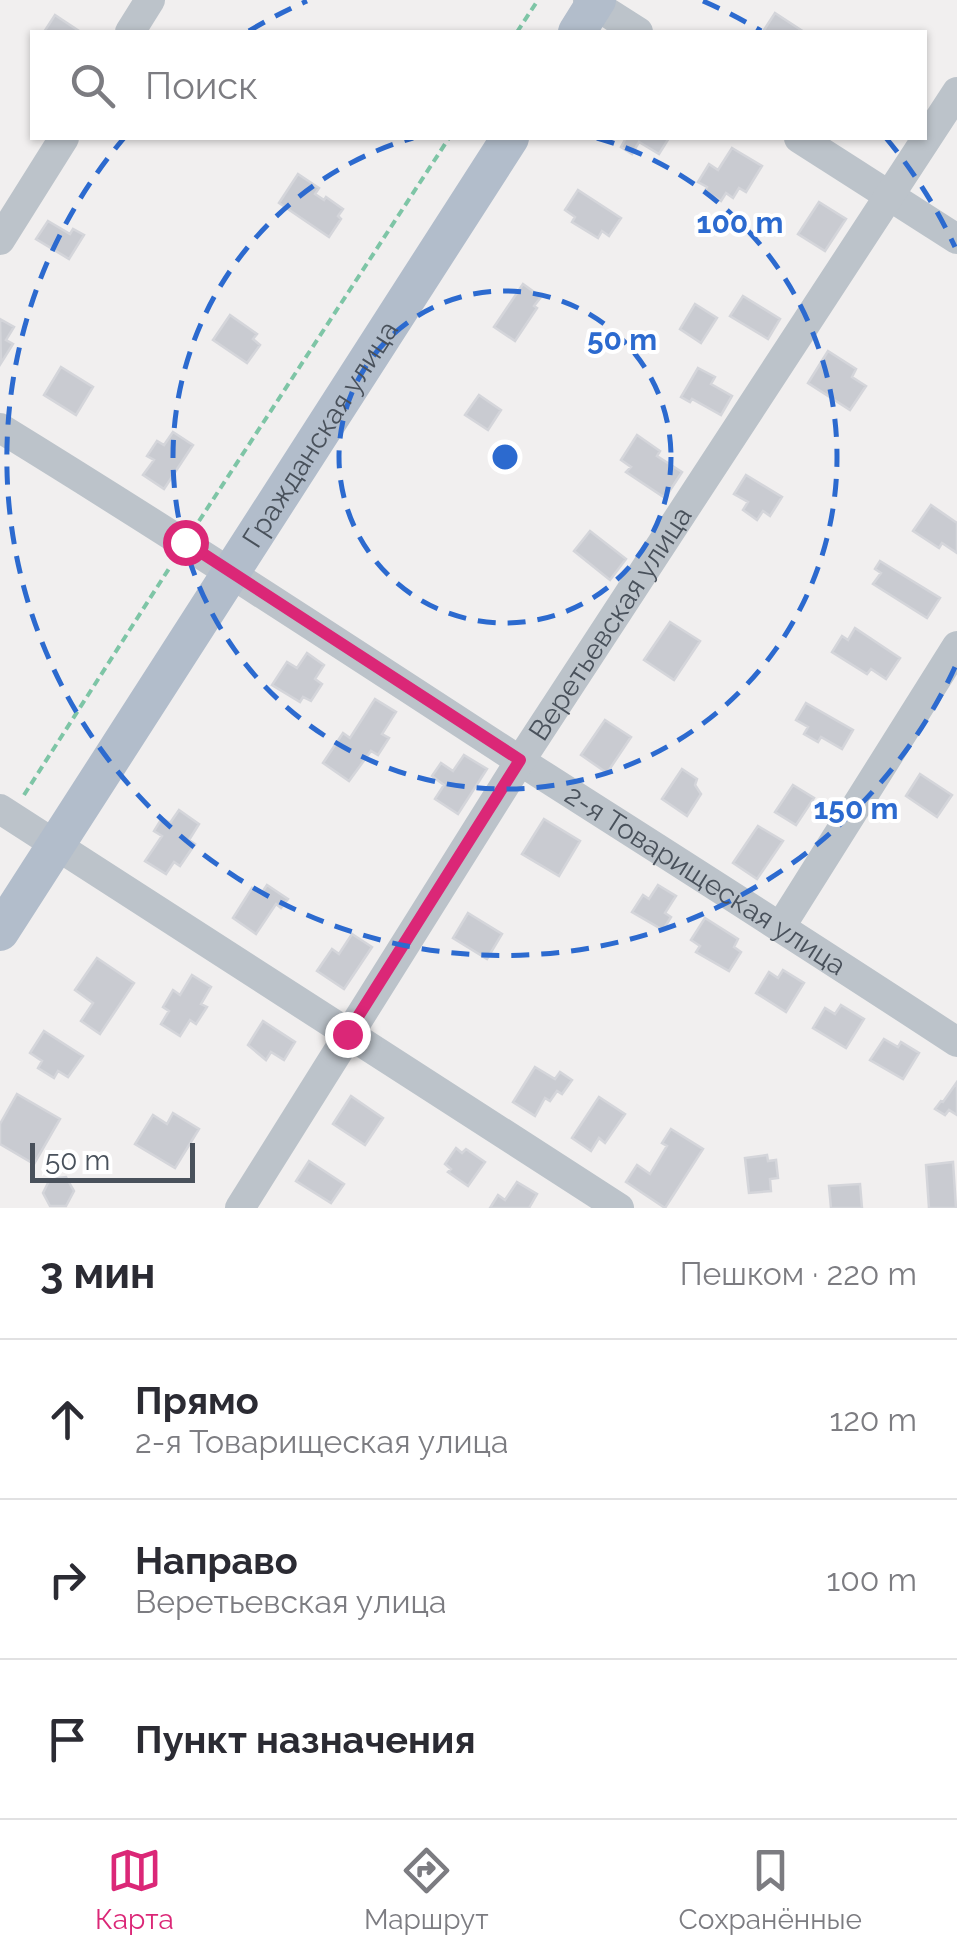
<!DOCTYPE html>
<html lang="ru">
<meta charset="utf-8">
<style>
:root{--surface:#fff;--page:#f2f2f3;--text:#2b2b33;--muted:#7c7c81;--line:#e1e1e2;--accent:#db2777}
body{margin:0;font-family:Raleway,sans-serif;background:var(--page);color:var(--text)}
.scale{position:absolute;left:30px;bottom:25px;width:165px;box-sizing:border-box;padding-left:10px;border:5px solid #49515b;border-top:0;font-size:28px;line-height:35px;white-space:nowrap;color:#49515b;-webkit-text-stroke:8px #fff;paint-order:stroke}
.stop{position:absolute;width:30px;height:30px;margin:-22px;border:8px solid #db2777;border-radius:50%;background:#fff}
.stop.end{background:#db2777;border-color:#fff;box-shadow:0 2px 10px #0008}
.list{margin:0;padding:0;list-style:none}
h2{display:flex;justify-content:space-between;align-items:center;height:130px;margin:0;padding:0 40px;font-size:42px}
h2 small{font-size:32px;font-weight:400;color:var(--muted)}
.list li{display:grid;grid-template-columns:65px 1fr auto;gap:30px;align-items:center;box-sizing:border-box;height:160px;padding:0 40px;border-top:2px solid var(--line)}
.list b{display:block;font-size:38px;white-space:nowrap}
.list p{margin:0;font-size:32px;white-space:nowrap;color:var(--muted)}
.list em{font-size:32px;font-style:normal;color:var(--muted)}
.icon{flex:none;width:55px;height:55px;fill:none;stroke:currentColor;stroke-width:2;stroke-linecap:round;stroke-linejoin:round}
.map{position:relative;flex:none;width:957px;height:1208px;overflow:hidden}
.search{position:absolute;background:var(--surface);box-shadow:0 2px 8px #0004;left:30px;right:30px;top:30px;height:110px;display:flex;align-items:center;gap:25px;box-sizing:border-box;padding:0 35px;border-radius:0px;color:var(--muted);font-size:38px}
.sheet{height:610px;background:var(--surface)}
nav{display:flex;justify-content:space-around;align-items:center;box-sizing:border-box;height:140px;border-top:2px solid var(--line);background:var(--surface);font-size:28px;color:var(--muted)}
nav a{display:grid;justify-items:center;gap:5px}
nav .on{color:var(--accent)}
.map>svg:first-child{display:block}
</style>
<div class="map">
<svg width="957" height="1208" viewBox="0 0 957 1208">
<rect width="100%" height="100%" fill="#f1efef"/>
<path fill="#c9cbd1" stroke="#d4d5da" stroke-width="2.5" d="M775 13 804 32H769L764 30Z
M55 15 79 31 78 32H44Z
M626 138H669L659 154 639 142 632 154 621 147Z
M732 148 762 166 746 192 739 188 733 198 726 193 721 201 705 191 707 187 698 182 709 164 718 170Z
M298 174 319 188 315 194 324 200 326 197 343 209 338 216 341 219 329 237 279 203Z
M578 190 621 218 609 236 602 231 598 238 572 222 575 217 565 210Z
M819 202 846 219 825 251 798 234Z
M48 221 70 234 73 229 84 235 69 259 36 239Z
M523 284 541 297 534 306 537 308 515 341 494 327Z
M743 296 780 319 768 339 730 316Z
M695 304 717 318 701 343 680 329Z
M230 315 257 334 253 339 260 345 247 363 213 340Z
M0 319 14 327 6 340 13 344 1 363Z
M828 351 856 369 852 377 866 386 850 410 808 383Z
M61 367 93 387 76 415 44 395Z
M698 368 715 377 711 384 732 396 721 415 692 399 690 402 681 397Z
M479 395 501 410 488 430 465 415Z
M173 432 193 445 164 489 143 475 154 460 147 456 157 441 164 445Z
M637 435 660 451 657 456 682 472 665 498 626 472 631 467 621 460Z
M746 475 782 497 770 516 763 511 757 520 743 510 748 502 734 494Z
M931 505 957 523V553L942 543 939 548 913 531Z
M590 531 626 559 610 580 574 551Z
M880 561 940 598 927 618 873 584 881 573 875 569Z
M670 622 700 641 674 680 644 660Z
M855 628 900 658 886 679 871 669 867 674 832 652 842 636 848 640Z
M307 653 324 665 315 679 322 684 311 701 303 697 300 702 272 685 287 662 297 668Z
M375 699 396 712 382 734 389 738 378 755 371 751 349 781 323 763 343 733 350 738Z
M806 703 853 730 842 749 821 737 818 742 804 734 808 727 796 720Z
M605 720 631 737 607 773 581 755Z
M464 755 487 769 458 814 435 799 444 785 432 776 441 763 453 771Z
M682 769 697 779 695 785 701 794 687 816 662 799Z
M920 774 952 795 937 817 906 796Z
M793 785 814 798 796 825 775 812Z
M179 810 199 824 189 840 195 844 180 866 174 862 166 874 145 861 162 836 154 831 162 818 170 823Z
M544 819 580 841 559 876 522 854Z
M758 826 783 841 757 879 733 863Z
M267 885 288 899 281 908 276 904 256 934 233 918 252 888 261 894Z
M658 885 676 896 665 913 671 917 663 930 632 912 643 895 649 899Z
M468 913 502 934 487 959 453 938Z
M705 918 738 939 734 947 741 952 729 971 696 952 700 946 691 940Z
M352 934 372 947 344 989 317 971 332 949 339 954Z
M97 958 134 983 100 1034 81 1021 93 1003 75 990Z
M783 970 804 983 786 1012 756 993 769 972 778 978Z
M192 975 211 987 201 1004 207 1007 196 1024 190 1020 180 1036 161 1024 169 1011 163 1007 173 990 180 995Z
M841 1005 864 1019 846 1048 813 1028 825 1008 835 1014Z
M263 1021 295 1042 284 1060 271 1052 266 1060 248 1045Z
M44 1031 83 1056 68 1077 58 1071 54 1078 38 1068 42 1061 30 1053Z
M884 1039 898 1047 901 1042 919 1053 903 1079 870 1060Z
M535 1067 555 1079 560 1072 572 1080 562 1094 557 1091 550 1101 545 1098 535 1116 513 1102Z
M957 1082V1115L949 1110 945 1115 935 1109 941 1101 943 1102Z
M17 1094 60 1119 34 1164 0 1144V1124Z
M351 1096 383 1118 365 1145 333 1124Z
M599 1097 625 1114 605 1143 599 1138 591 1151 572 1138Z
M173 1113 199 1129 175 1168 135 1144 153 1115 167 1124Z
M671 1129 703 1149 665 1208 626 1182 637 1165 650 1174 667 1146 662 1143Z
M456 1148 462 1153 466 1149 485 1162 468 1186 448 1172 451 1169 445 1164Z
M767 1155 768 1161 776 1160 778 1178 770 1179 771 1191 749 1193 745 1158Z
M309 1161 344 1184 331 1203 296 1181Z
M953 1162 956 1208H929L926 1165Z
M66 1177 74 1191 66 1206H50L43 1193 50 1179Z
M517 1182 537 1194 529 1208H490L498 1195 505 1200Z
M860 1184 862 1208H831L829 1186Z"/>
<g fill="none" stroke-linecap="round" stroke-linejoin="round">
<path stroke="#7ec5a6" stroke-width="4" stroke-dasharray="8 5" stroke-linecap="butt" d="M517 32 538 0
M199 521 449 138
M24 795 170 567"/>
<g stroke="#bcc3ca" stroke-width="30">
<path d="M588 0 638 32"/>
<path d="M130 32 150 0"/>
<path d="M799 138 957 239"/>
<path d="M0 240 64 138"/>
<path id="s1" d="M0 428C174 535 345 647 517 759 664 853 811 946 957 1042"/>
<path d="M0 809 619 1208"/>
<path d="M781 926 957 646"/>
<path id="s2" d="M240 1208 520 761 957 92"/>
</g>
<g stroke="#b2bdcb" stroke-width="38">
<path d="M577 32 597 0"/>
<path id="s3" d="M0 932 510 138"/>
</g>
</g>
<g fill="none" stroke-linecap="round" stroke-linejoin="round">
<path stroke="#db2777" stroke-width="12" d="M185 542 520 760 347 1034"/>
</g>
<g fill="none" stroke="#2c6acf" stroke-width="5" stroke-dasharray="18 12">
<circle cx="505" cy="457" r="166"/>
<path d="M597 138A332 332 0 1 1 413 138"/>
<path d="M955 667A497 497 0 1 1 124 138M249 31A497 497 0 0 1 307 1M703 1A497 497 0 0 1 761 31M886 138A497 497 0 0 1 955 247"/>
</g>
<g text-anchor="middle" stroke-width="8" stroke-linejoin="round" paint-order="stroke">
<g font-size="28" fill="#49515b" stroke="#fff">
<text dy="10" stroke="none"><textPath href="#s3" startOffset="592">Гражданская улица</textPath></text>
<text dy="10" stroke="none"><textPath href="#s2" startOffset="692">Веретьевская улица</textPath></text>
<text dy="10" stroke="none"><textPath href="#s1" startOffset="838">2-я Товарищеская улица</textPath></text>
</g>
</g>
<circle cx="505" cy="457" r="15" fill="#2c6acf" stroke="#fff" stroke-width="5"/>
<g font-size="30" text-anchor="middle" font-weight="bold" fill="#2c6acf" stroke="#fff" stroke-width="8" stroke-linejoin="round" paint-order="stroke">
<text x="740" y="233">100 m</text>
<text x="622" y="350">50 m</text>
<text x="856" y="819">150 m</text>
</g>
</svg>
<div class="scale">50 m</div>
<div class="stop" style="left:185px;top:542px"></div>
<div class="stop end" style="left:347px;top:1034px"></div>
<div class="search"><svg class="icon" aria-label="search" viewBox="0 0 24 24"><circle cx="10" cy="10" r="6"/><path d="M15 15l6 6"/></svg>Поиск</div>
</div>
<section class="sheet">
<h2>3 мин<small>Пешком · 220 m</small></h2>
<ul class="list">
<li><svg class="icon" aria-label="ahead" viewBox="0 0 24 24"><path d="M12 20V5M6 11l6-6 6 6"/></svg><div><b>Прямо</b><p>2-я Товарищеская улица</p></div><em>120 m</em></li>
<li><svg class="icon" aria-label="right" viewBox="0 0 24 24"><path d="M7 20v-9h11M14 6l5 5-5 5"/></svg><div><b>Направо</b><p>Веретьевская улица</p></div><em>100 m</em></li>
<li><svg class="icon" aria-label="arrive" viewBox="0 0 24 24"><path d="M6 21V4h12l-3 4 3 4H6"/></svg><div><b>Пункт назначения</b></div></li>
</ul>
</section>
<nav>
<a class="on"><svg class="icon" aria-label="map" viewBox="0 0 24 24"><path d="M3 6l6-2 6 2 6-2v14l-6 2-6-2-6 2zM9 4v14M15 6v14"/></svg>Карта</a>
<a><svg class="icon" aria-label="directions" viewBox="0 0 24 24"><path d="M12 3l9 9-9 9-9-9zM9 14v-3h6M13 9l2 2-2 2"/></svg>Маршрут</a>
<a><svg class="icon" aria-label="saved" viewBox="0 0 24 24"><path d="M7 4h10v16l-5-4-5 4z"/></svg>Сохранённые</a>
</nav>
